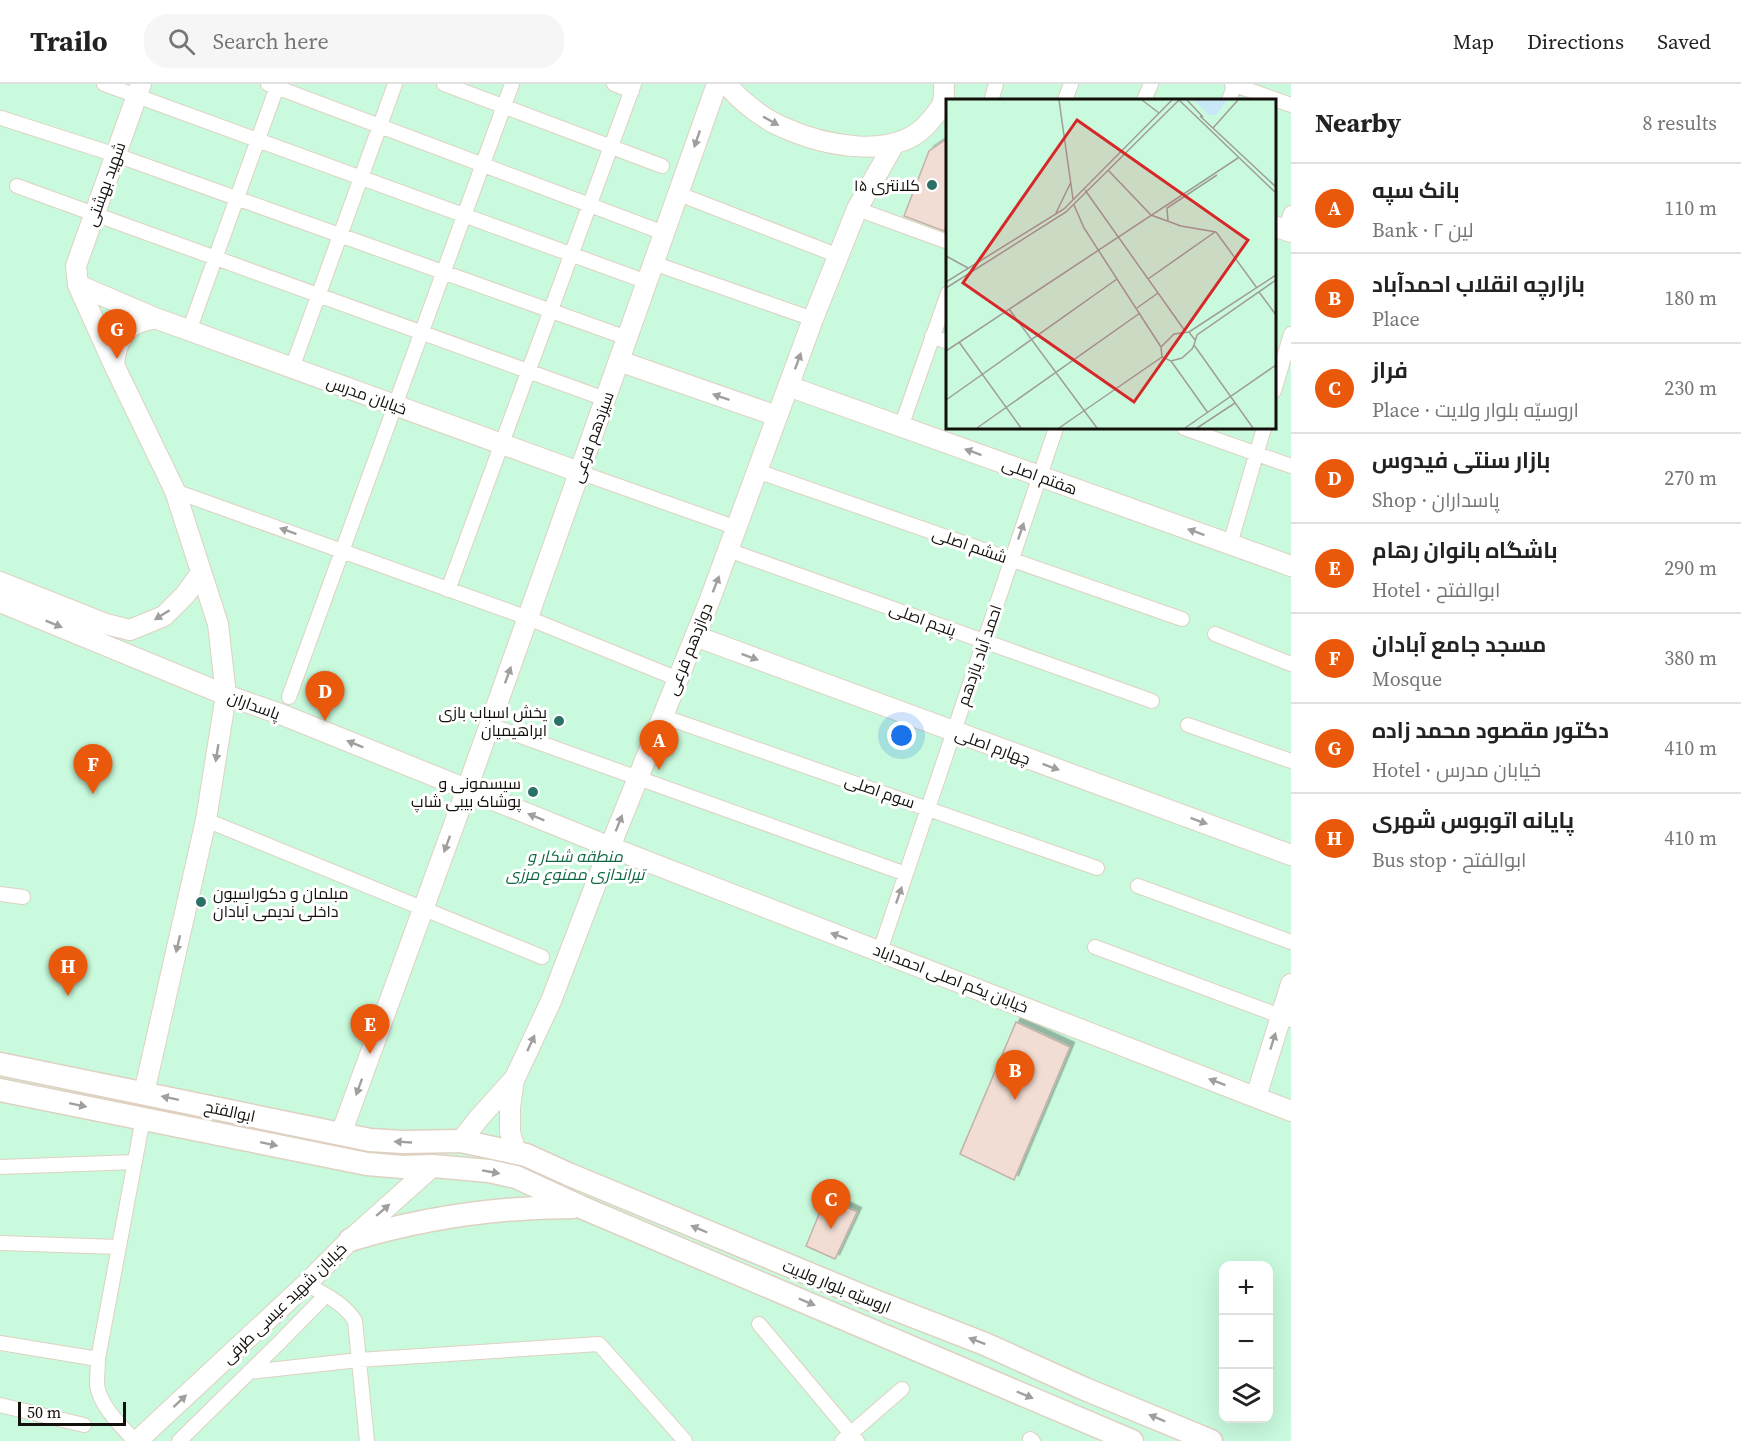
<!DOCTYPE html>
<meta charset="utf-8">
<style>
:root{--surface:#fff;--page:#f6f6f6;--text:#222;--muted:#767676;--line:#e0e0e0;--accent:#ea580c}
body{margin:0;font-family:"Source Serif 4",Cairo,serif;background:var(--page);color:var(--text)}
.controls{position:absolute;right:18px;bottom:18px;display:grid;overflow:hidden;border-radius:12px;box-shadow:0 6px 24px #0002}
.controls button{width:54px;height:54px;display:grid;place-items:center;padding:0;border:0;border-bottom:2px solid var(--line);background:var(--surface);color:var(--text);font:30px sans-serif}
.scale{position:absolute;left:18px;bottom:15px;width:108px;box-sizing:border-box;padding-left:6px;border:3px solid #130f0a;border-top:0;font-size:16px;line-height:21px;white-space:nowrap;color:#130f0a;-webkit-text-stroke:4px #fff;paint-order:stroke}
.you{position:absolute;left:902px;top:652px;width:21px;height:21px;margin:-15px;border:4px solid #fff;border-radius:50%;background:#1a73e8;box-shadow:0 0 0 9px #1a73e833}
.badge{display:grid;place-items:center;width:39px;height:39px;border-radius:50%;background:var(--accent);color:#fff;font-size:20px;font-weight:700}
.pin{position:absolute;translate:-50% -50px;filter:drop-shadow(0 2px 3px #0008)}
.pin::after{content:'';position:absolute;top:32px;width:21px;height:18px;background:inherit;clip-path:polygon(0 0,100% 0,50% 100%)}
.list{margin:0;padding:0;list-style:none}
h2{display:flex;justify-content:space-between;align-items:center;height:78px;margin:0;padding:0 24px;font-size:26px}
h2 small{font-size:20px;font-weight:400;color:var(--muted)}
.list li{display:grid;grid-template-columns:39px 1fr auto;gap:18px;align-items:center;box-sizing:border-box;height:90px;padding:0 24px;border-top:2px solid var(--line)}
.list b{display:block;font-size:22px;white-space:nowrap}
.list p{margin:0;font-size:20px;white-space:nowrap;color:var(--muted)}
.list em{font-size:20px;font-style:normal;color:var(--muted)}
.icon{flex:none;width:33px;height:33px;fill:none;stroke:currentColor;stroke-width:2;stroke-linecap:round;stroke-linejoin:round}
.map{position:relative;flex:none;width:1291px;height:1357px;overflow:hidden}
header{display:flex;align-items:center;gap:36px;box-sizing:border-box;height:84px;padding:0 30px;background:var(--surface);border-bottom:2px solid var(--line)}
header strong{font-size:28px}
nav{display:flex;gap:33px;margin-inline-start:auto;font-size:21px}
.search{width:420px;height:54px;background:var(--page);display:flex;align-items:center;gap:15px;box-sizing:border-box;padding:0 21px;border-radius:24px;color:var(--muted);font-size:22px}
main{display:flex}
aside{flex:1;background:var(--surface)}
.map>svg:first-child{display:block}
</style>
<header>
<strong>Trailo</strong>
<div class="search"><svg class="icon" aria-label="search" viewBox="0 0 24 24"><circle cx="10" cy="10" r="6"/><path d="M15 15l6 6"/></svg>Search here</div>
<nav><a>Map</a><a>Directions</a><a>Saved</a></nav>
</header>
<main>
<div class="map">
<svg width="1291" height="1357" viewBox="0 0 1291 1357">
<defs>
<filter id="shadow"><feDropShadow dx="4.5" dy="-4.5" stdDeviation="0" flood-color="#0004"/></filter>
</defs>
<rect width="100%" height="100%" fill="#fefbf8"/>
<path fill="#c9fadd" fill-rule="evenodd" d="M0 0H1291V1357H0ZM948 16H1274V344H948ZM1224 1182H1268V1334H1224Z"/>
<path fill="#f1ddd4" stroke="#c5b1a8" stroke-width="1.5" filter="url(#shadow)" d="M948 54V137L944 147 904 132 929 67Z
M1016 938 1070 963 1014 1096 960 1070Z
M826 1113 857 1128 835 1175 806 1162Z"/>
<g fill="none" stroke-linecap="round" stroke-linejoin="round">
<g stroke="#dfd1c2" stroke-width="16">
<path id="street" d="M104 0 647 198
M268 0 664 149
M444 0 662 82
M614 0 632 7
M1232 0 1291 21
M992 14 996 0
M1065 16 1071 0
M1144 16 1151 0
M1229 16 1235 0
M1 34 116 71 627 254
M17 102 605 315
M679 110 839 172
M857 125 948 158
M1285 146 1291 129
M653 179 813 235
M189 247 278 0
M932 252 948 258
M292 284 395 0
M1274 307 1291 250
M901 343 948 209
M1184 344 1291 382
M757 387 1182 535
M579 388 737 444
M175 407 528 534 678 595
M1230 460 1264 344
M728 466 1152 617
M448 506 634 0
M1215 550 1291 580
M289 613 512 0
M662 632 1097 784
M490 641 906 790
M1188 641 1291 677
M206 736 542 873
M1138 802 1291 858
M0 810 23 813
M1095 863 1291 936
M880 867 1056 344
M0 1083 135 1078
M0 1159 119 1163
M306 1200C324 1210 344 1219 355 1237L367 1357
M759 1240 857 1357
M0 1259 98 1275
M249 1288 359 1276 599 1260 685 1357
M0 1321 84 1341
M1030 1355 1033 1357
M135 1357C121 1342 99 1321 97 1300 97 1291 98 1283 98 1275L143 1034
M179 1357 279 1259 326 1211
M842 1357 902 1305"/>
</g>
<g stroke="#dfd1c2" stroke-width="22">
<path id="secondary" d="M141 0 76 182 78 201 114 281 175 407 218 540 226 611 206 736 144 1009
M726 0C741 17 759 32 780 42 821 61 897 79 930 37 934 32 941 25 943 18 944 13 944 6 944 0
M1274 142 1291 148
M78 201 155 234 579 388
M619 277 777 332
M114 281C115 266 121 247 136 240 142 237 149 236 155 234
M788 302 1291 482
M0 498 106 540 130 546 164 532 185 511 201 489
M0 518 226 611 283 631 610 763 1291 1027
M695 552 1291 771
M514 995 510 1023V1048L516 1069
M1256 1013 1291 900
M341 1050 467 705 717 0
M461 1057 479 1034 515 994 551 917 610 763 709 518 813 235 857 125 894 60
M137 1357 306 1200 350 1156 433 1082"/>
</g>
<g stroke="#dfd1c2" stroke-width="25">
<path id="primary" d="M0 980 370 1056 403 1058 461 1057 526 1071 568 1090 877 1218 985 1260 1085 1305 1211 1357
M0 1006 367 1080 403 1083 433 1082 489 1087 516 1093 581 1123 1132 1357
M350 1156C423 1134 496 1123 573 1123"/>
</g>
<use href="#street" stroke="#fff" stroke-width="14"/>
<use href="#secondary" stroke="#fff" stroke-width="20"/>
<use href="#primary" stroke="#fff" stroke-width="22"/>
</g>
<defs><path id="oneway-solid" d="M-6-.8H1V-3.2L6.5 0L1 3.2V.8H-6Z" transform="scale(1.5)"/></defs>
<g fill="#a19f9d">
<use href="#oneway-solid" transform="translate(771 37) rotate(29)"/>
<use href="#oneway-solid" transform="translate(697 55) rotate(109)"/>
<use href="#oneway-solid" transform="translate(798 277) rotate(-70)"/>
<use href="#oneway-solid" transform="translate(721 313) rotate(-161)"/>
<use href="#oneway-solid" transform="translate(973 368) rotate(-160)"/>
<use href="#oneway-solid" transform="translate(288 447) rotate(-160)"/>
<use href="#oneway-solid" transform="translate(1021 447) rotate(-71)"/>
<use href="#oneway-solid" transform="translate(1196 448) rotate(-160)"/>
<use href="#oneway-solid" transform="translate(716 500) rotate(-69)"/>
<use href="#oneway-solid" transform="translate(162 531) rotate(148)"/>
<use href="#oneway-solid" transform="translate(54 540) rotate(22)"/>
<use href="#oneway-solid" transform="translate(750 573) rotate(20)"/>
<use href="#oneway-solid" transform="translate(508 591) rotate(-70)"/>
<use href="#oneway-solid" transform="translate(355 660) rotate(-158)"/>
<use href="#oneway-solid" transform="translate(217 669) rotate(99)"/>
<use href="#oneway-solid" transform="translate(1051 683) rotate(20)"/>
<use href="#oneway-solid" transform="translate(536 733) rotate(-158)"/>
<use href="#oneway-solid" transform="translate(1199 737) rotate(20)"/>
<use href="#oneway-solid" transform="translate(619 739) rotate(-68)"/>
<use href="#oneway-solid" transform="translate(447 760) rotate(110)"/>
<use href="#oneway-solid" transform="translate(899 811) rotate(-71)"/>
<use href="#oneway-solid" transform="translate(839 852) rotate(-160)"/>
<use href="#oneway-solid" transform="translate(178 860) rotate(103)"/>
<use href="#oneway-solid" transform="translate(1273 957) rotate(-73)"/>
<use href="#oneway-solid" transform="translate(531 959) rotate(-65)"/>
<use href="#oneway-solid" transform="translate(1217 998) rotate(-159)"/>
<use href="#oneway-solid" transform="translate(359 1003) rotate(110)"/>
<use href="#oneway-solid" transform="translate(170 1014) rotate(-168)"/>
<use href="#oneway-solid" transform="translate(78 1021) rotate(12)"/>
<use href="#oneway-solid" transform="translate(403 1058) rotate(-177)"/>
<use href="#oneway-solid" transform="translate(269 1060) rotate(12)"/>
<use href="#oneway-solid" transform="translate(491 1088) rotate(10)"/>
<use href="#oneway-solid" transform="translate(383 1126) rotate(-41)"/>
<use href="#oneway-solid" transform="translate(699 1145) rotate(-157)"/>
<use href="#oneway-solid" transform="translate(807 1218) rotate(23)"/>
<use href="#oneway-solid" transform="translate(977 1257) rotate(-159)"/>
<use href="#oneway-solid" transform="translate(1025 1311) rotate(23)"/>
<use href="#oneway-solid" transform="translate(180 1317) rotate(-43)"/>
<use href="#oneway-solid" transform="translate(1157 1334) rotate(-157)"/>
</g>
<g fill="#2a7168" stroke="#fff" stroke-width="2">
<circle cx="932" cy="101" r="6"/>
<circle cx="559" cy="637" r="6"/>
<circle cx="533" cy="708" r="6"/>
<circle cx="201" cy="818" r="6"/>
</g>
<g text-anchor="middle" stroke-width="6" stroke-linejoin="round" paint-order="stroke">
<g font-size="16" fill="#130f0a" stroke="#fff">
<text transform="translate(105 100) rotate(-70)" y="6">شهید بهشتی</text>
<text transform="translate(367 311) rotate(20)" y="6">خیابان مدرس</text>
<text transform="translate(592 353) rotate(-70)" y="6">سیزدهم فرعی</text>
<text transform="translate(1040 392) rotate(20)" y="6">هفتم اصلی</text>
<text transform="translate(970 461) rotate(19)" y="6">ششم اصلی</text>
<text transform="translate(923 535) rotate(20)" y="6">پنجم اصلی</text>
<text transform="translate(689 565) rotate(-68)" y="6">دوازدهم فرعی</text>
<text transform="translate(979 571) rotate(-71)" y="6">احمد آباد یازدهم</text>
<text transform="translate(254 621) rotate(20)" y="6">پاسداران</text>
<text transform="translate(993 662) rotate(20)" y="6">چهارم اصلی</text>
<text transform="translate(880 707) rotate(19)" y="6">سوم اصلی</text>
<text transform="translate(951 894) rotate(21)" y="6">خیابان یکم اصلی احمداباد</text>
<text transform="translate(230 1027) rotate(12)" y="6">ابوالفتح</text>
<text transform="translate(837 1202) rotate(22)" y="6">اروسیّه بلوار ولایت</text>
<text transform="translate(284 1219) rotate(-44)" y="6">خیابان شهید عیسی طرفی</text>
</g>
<g font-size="16" fill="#130f0a" stroke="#fff" text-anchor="end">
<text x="920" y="107">کلانتری ۱۵</text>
<text x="547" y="634">پخش اسباب بازی<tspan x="547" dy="18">ابراهیمیان</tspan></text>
<text x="521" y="705">سیسمونی و<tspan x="521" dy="18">پوشاک بیبی شاپ</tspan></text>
<text x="213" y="815" text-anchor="start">مبلمان و دکوراسیون<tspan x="213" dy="18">داخلی ندیمی آبادان</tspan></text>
</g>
<g font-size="16" font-style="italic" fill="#106642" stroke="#fff">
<text x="575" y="778">منطقه شکار و<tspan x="575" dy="18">تیراندازی ممنوع مرزی</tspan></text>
</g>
</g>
<g transform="translate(946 15)">
<rect width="330" height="330" fill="#fefbf8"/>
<path d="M0 1H330V329H0Z" fill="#c9fadd"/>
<path d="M248 1H281L270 16H263Z" fill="#c8e8f8"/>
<path fill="none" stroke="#a09d99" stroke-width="1.5" d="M113 1 127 100M196 1 213 14M233 1 330 94M241 1 257 18M254 17 330 88M267 29 292 1M162 71 205 116 235 127 270 133M139 91 239 232M128 106 138 129 215 248M110 114 125 83M222 122 221 109 271 76M270 133 311 189M0 157 22 169M202 180 269 133M0 183 118 110 226 1M0 189 120 113 233 1M313 193 330 216M191 209 212 194M63 210 151 329M243 233 330 176M249 241 243 233 228 235 215 248 216 258 225 262 236 259 246 250 248 246 251 236 330 181M13 243 75 329M248 246 307 329M0 252 292 59M225 262 262 314M0 301 171 180M31 329 194 214M113 329 216 258M239 329 330 266M251 329 289 304"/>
<path fill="#d62828" fill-opacity="0.15" stroke="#d62828" stroke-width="3" d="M131 21 302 141 188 303 17 184Z"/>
<rect width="330" height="330" fill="none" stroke="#130f0a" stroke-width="3"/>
</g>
</svg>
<div class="controls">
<button>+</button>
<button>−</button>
<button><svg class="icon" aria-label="layers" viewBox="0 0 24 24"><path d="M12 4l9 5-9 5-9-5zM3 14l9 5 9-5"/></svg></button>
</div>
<div class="scale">50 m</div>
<div class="you"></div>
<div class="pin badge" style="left:659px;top:686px">A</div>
<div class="pin badge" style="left:1015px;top:1016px">B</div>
<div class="pin badge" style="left:831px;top:1145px">C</div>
<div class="pin badge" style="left:325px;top:637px">D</div>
<div class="pin badge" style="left:370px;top:970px">E</div>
<div class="pin badge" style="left:93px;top:710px">F</div>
<div class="pin badge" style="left:117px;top:275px">G</div>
<div class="pin badge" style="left:68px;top:912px">H</div>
</div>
<aside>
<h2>Nearby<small>8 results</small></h2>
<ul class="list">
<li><span class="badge">A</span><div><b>بانک سپه</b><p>Bank · لین ۲</p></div><em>110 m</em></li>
<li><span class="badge">B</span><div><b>بازارچه انقلاب احمدآباد</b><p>Place</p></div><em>180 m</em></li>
<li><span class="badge">C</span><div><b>فراز</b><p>Place · اروسیّه بلوار ولایت</p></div><em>230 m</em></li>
<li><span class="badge">D</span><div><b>بازار سنتی فیدوس</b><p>Shop · پاسداران</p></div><em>270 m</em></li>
<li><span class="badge">E</span><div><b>باشگاه بانوان رهام</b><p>Hotel · ابوالفتح</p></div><em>290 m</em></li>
<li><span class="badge">F</span><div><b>مسجد جامع آبادان</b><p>Mosque</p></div><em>380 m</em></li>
<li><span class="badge">G</span><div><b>دكتور مقصود محمد زاده</b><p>Hotel · خیابان مدرس</p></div><em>410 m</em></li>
<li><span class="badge">H</span><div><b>پایانه اتوبوس شهری</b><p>Bus stop · ابوالفتح</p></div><em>410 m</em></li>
</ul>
</aside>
</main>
